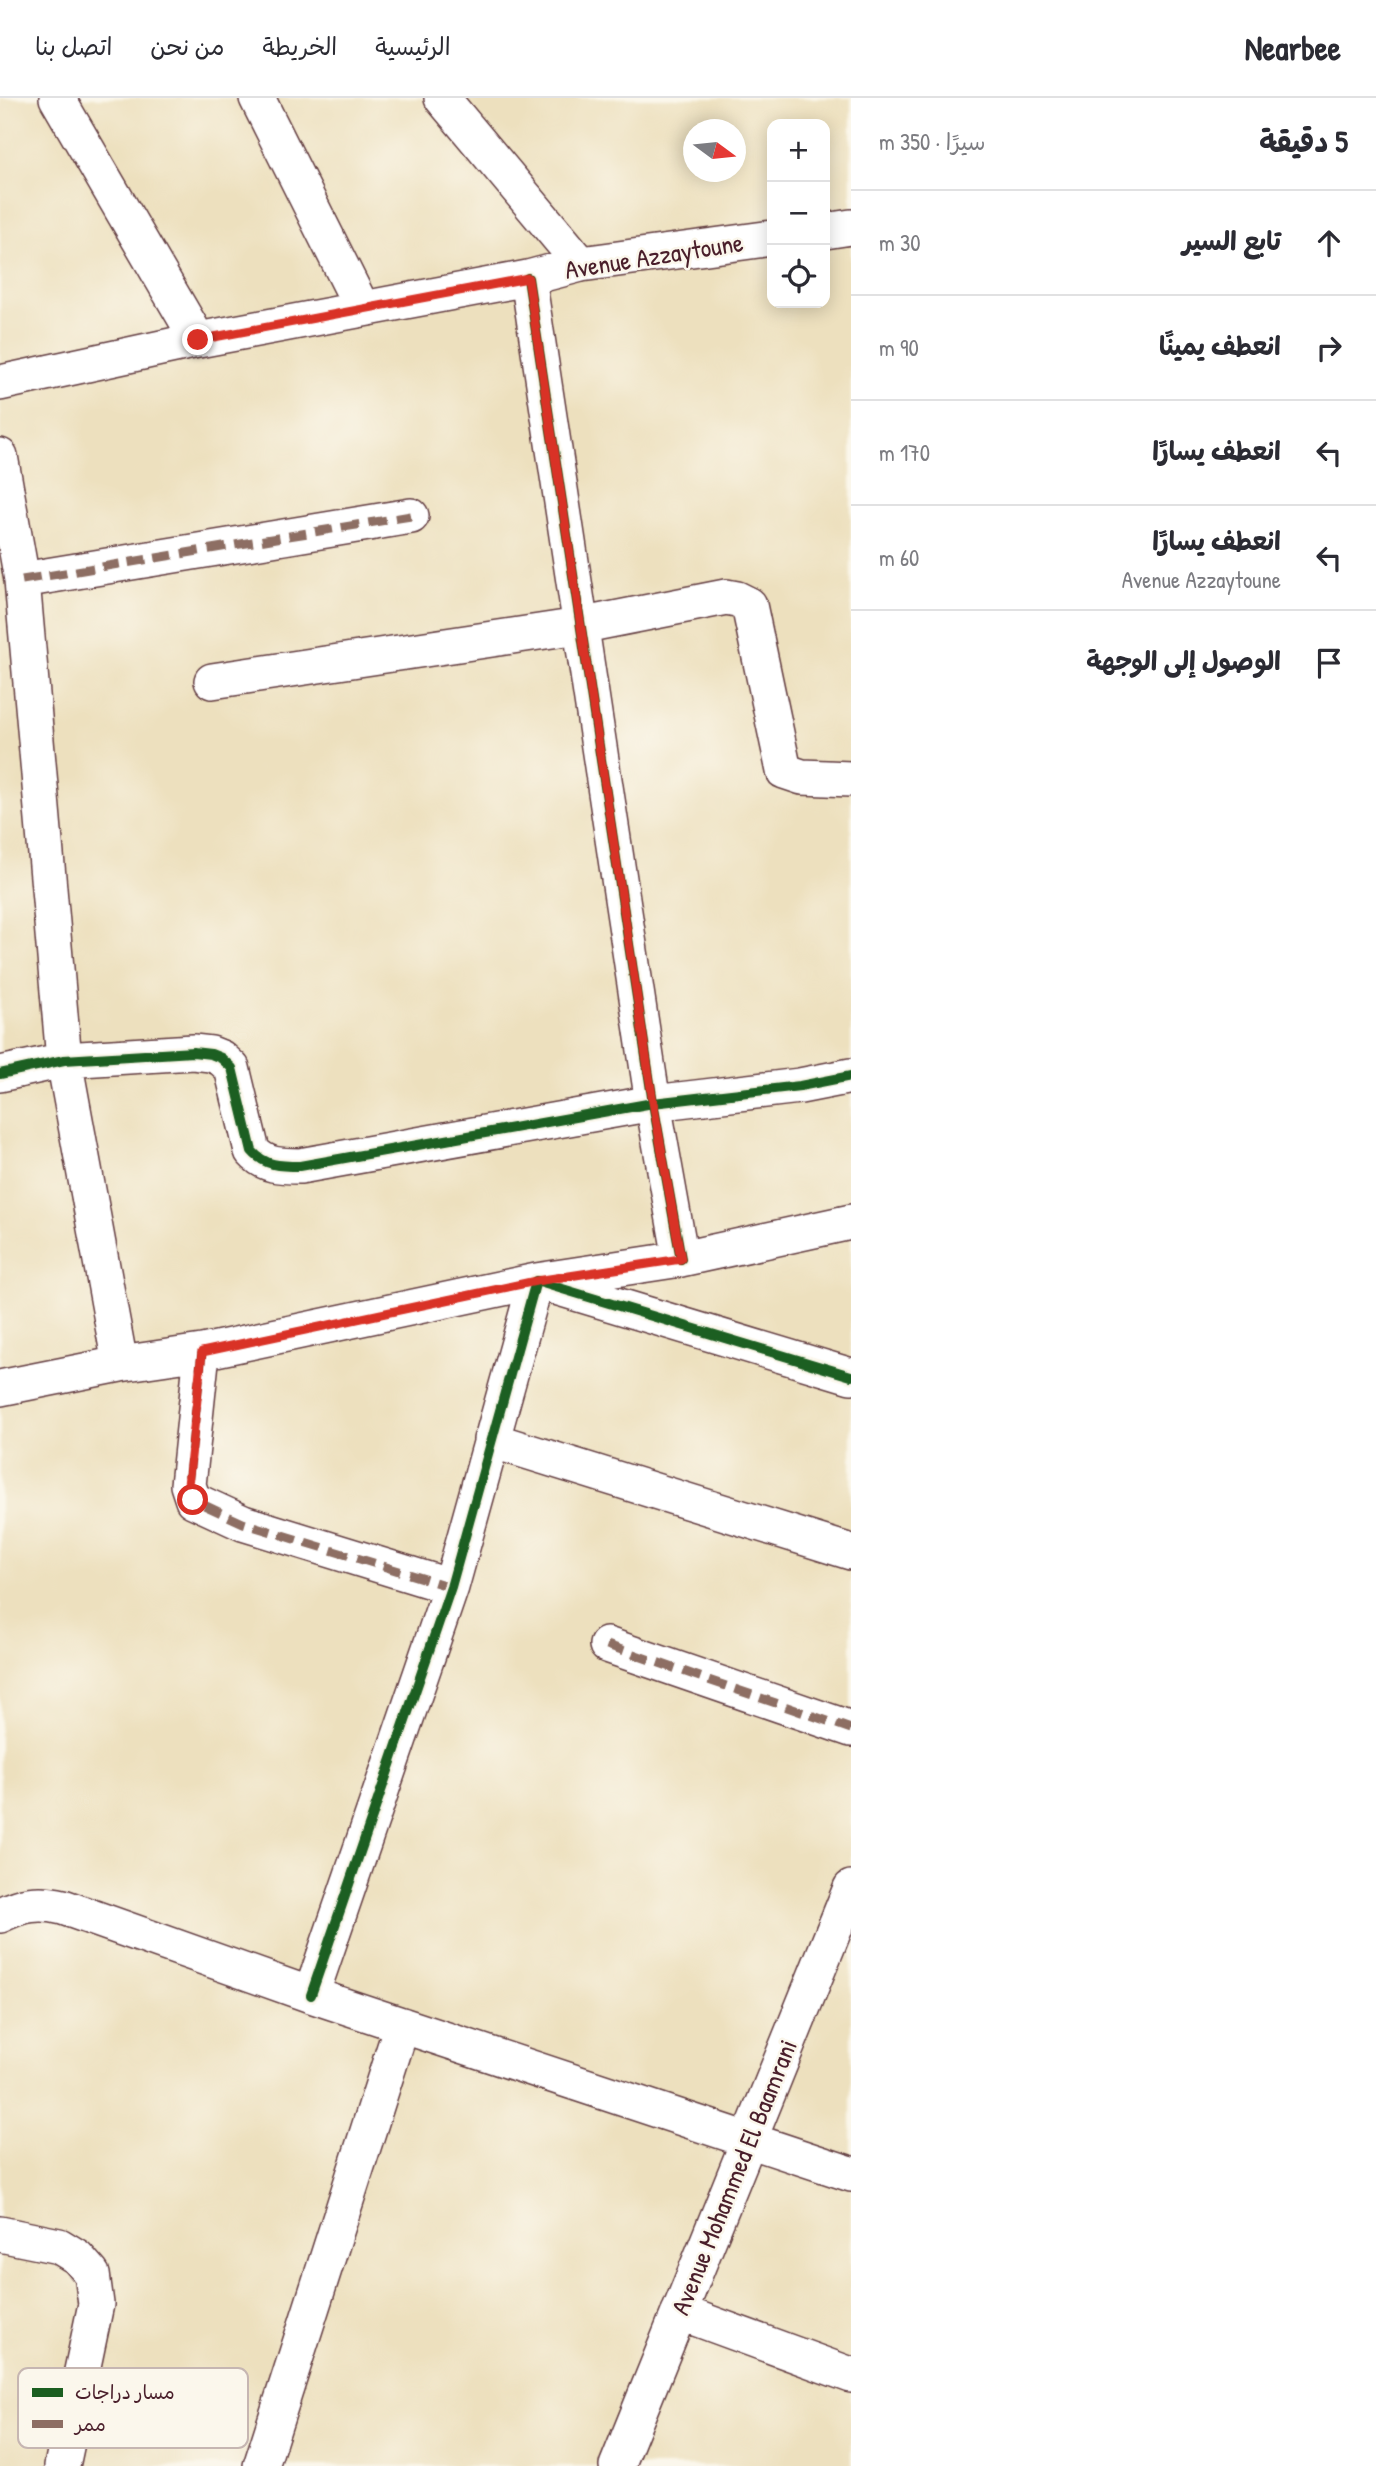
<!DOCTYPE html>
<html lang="ar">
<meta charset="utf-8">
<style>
:root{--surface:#fff;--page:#f2f2f3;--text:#2b2b33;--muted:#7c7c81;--line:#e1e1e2}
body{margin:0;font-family:"Patrick Hand","Playpen Sans Arabic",sans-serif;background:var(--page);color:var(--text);direction:rtl}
.controls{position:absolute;right:21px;top:21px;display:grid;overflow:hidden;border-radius:14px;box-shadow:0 4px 18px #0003}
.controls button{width:63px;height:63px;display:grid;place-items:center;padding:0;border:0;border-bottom:2px solid var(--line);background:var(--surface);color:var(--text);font:35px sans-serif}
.compass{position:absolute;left:683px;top:21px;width:63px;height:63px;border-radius:50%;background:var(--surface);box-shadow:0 4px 18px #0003;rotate:105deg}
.stop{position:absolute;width:21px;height:21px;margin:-16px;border:5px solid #d93025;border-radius:50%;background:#fff}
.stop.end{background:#d93025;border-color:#fff;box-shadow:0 2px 7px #0008}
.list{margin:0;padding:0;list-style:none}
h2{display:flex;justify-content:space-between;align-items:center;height:91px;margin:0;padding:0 28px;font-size:30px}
h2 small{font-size:23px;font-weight:400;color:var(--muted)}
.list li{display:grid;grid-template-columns:46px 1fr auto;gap:21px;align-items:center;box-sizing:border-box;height:105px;padding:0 28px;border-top:2px solid var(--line)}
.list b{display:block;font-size:26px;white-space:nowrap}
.list p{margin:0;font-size:23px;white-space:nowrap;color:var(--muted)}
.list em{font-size:23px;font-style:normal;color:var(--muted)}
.icon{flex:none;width:38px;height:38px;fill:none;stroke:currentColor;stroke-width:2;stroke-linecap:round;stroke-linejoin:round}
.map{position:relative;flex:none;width:851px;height:2368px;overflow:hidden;direction:ltr}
header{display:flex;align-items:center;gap:42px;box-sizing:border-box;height:98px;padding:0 35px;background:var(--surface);border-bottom:2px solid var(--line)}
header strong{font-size:33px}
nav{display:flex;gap:38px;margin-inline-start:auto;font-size:24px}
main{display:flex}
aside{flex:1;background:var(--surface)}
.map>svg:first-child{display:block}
</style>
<header>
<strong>Nearbee</strong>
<nav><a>الرئيسية</a><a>الخريطة</a><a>من نحن</a><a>اتصل بنا</a></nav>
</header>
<main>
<aside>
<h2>5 دقيقة<small>سيرًا · 350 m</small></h2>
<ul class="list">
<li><svg class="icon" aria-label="ahead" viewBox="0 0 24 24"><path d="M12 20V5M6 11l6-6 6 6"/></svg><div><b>تابع السير</b></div><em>30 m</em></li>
<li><svg class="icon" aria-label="right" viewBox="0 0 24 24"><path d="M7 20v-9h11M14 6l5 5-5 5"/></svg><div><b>انعطف يمينًا</b></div><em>90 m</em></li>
<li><svg class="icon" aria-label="left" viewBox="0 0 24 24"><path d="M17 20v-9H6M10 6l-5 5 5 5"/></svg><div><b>انعطف يسارًا</b></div><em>170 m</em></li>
<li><svg class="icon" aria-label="left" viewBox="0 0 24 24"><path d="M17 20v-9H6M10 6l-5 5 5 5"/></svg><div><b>انعطف يسارًا</b><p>Avenue Azzaytoune</p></div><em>60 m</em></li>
<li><svg class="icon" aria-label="arrive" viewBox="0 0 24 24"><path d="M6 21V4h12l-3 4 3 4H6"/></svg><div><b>الوصول إلى الوجهة</b></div></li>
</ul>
</aside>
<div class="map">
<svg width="851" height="2368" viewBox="0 0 851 2368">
<rect width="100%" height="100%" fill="#fbf7ec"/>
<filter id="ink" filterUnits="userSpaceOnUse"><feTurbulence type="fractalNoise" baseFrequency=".0143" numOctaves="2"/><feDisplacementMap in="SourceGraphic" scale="14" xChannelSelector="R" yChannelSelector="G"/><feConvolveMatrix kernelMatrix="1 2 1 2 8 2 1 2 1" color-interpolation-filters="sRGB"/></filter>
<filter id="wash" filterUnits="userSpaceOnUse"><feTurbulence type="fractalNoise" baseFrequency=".00686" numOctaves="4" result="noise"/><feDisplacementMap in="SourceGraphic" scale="28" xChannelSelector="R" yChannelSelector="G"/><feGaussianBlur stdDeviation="1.57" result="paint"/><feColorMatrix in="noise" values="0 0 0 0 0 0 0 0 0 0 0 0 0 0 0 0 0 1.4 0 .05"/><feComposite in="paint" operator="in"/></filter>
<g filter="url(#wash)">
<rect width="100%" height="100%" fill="#ede0be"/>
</g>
<g filter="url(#ink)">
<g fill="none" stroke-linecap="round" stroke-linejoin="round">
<g stroke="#623c41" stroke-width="38">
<path id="street" d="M57 0 198 242
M257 0 362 210
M442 0 581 166
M825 133 851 129
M528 180 653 1005 681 1161
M0 285 198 242 528 180 581 166 772 140
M0 358 22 482 64 962 120 1266
M22 482 411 418
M212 583 579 528 726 499 737 501 749 507 784 673 802 679 851 681
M0 976 64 962 193 954 211 956 221 960 232 970 252 1053C265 1068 280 1068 300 1068L653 1005 800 988 851 978
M202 1254 188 1387 193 1402 243 1425 451 1489
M0 1290 120 1266 202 1254 536 1183 681 1161 851 1124
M491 1342 851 1454
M607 1547 851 1631
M0 1817C22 1806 39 1803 63 1809L311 1897 851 2076
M311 1897 451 1489 536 1183 851 1278
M0 2136 59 2148 77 2159 92 2176 96 2206 62 2368
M679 2214 851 2277
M261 2368 402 1927
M617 2368 851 1790"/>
</g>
<use href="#street" stroke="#fff" stroke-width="35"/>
<path stroke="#8d6e63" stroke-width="9" stroke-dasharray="18 9" stroke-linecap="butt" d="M22 482 411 418
M202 1254 188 1387 193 1402 243 1425 451 1489
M607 1547 851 1631"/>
<g stroke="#fbf7ec" stroke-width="15">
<path id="cycleway" d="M528 180 653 1005 681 1161
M0 976 64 962 193 954 211 956 221 960 232 970 252 1053C265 1068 280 1068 300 1068L653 1005 800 988 851 978
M311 1897 451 1489 536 1183 851 1278"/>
</g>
<use href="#cycleway" stroke="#1b5e20" stroke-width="10"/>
</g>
</g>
<g fill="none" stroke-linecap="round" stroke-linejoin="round" filter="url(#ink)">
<path stroke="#d93025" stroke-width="9" d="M193 1402 188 1387 202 1254 536 1183 681 1161 653 1004 528 180 198 242"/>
</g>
<g text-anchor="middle" stroke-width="5" stroke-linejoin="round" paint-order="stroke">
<g font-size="26" fill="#4a1f2b" stroke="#fbf7ec">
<text transform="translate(654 158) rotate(-9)" y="9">Avenue Azzaytoune</text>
<text transform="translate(734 2079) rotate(-68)" y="9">Avenue Mohammed El Baamrani</text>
</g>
</g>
<rect x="18" y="2270" width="230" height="80" rx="10" fill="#fbf7ec" stroke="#c6b6b2" stroke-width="2"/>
<rect x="32" y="2290" width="31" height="9" fill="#1b5e20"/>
<rect x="32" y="2322" width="31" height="8" fill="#8d6e63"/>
<g font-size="19" fill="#4a1f2b">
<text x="75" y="2301">مسار دراجات</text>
<text x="75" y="2333">ممر</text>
</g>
</svg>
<div class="controls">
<button>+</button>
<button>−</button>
<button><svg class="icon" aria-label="locate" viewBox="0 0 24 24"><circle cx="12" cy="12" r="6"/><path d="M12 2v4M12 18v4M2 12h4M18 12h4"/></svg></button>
</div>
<svg class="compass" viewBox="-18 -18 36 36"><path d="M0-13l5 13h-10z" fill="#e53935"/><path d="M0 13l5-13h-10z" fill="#7c7c81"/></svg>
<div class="stop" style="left:193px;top:1402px"></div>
<div class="stop end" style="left:198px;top:242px"></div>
</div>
</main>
